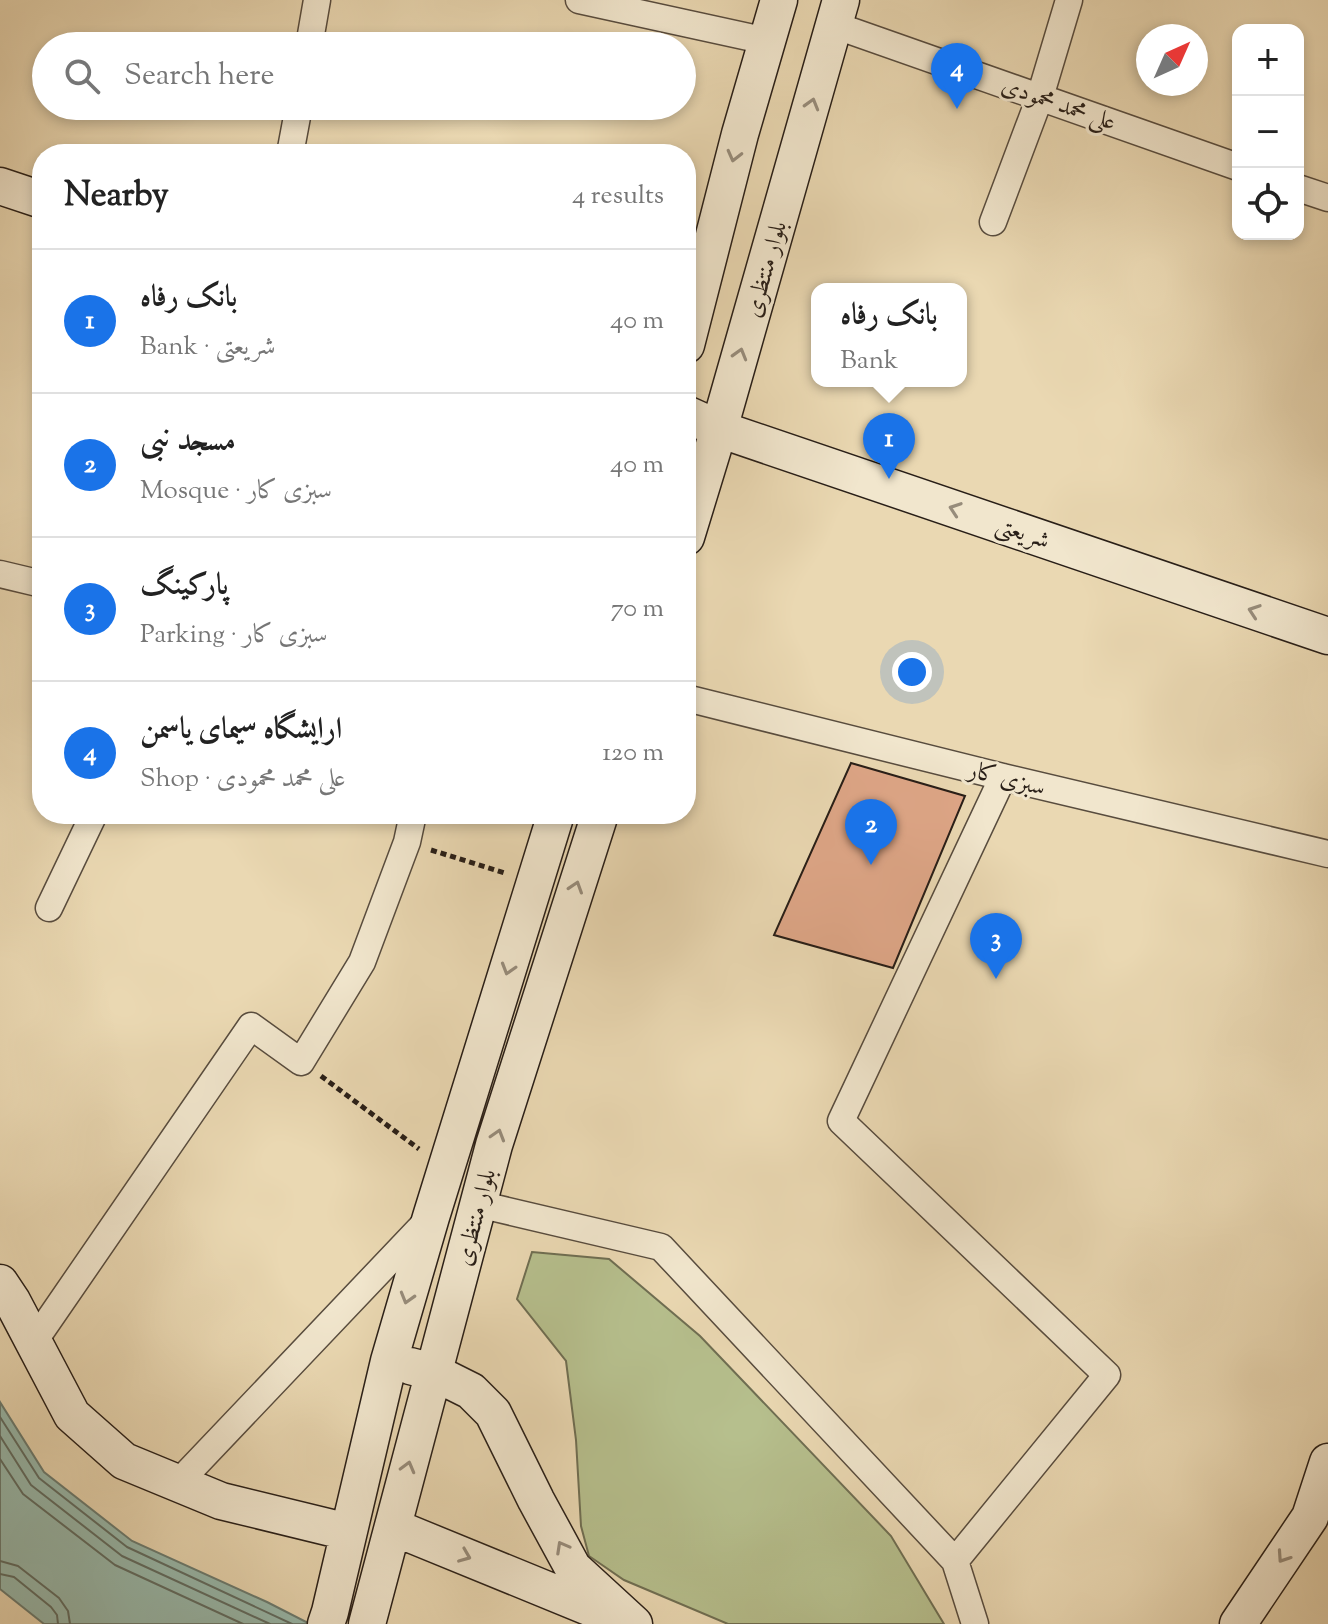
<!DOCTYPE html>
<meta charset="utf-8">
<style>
:root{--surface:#fff;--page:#f2f2f2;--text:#222;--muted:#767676;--line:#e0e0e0;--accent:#1a73e8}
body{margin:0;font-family:"Sorts Mill Goudy",Amiri,serif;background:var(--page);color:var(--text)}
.controls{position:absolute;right:24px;top:24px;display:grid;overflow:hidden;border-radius:16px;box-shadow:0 4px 12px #0003}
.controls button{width:72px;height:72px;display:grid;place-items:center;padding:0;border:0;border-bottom:2px solid var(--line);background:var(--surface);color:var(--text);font:40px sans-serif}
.compass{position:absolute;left:1136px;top:24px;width:72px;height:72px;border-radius:50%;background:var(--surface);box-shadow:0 4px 12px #0003;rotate:45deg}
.you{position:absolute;left:912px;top:672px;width:28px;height:28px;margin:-20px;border:6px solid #fff;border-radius:50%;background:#1a73e8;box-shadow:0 0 0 12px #1a73e833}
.badge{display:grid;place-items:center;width:52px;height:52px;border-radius:50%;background:var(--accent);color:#fff;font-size:26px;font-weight:700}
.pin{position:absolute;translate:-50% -66px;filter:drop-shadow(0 2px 4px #0008)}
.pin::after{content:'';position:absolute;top:42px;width:28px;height:24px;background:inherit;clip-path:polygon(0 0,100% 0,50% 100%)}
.popup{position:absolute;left:811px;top:283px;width:156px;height:104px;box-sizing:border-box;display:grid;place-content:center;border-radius:16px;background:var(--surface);filter:drop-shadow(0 2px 6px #0005);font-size:26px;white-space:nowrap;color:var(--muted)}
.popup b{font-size:30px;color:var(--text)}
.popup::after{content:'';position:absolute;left:50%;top:100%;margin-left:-16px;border:16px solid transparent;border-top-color:var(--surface)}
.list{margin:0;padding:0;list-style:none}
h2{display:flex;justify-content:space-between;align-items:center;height:104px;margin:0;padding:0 32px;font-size:34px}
h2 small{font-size:26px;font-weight:400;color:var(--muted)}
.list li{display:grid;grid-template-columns:52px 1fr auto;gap:24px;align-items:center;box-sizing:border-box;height:144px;padding:0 32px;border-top:2px solid var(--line)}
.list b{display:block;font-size:30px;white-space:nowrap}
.list p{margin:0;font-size:26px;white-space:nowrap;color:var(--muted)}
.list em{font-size:26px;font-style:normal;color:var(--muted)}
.icon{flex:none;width:44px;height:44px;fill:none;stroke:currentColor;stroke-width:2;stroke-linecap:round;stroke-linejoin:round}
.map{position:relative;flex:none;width:1328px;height:1624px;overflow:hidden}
.search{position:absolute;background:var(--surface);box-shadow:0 4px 12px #0003;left:32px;top:32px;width:664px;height:88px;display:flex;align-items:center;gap:20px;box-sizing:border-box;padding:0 28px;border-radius:44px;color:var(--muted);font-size:30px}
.panel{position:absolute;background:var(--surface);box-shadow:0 4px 12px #0003;left:32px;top:144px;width:664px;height:680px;border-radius:32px}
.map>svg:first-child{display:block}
</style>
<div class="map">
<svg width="1328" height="1624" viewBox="0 0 1328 1624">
<rect width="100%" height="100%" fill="#ead8b2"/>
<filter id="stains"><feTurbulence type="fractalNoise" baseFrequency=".0025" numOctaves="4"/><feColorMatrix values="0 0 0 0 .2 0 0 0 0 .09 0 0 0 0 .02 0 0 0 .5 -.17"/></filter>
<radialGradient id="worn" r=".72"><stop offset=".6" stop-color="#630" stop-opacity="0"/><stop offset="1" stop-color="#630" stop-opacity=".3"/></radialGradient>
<path fill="#b6bf8d" stroke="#6f6e52" stroke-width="2" d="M532 1252 609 1259 700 1336 891 1536 944 1624H728L624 1580 589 1556 581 1526 576 1440 566 1361 517 1299Z"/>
<path fill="#98baad" stroke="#6b7c71" stroke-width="2" d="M0 1402 44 1472 132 1541 267 1602 310 1624H44L0 1589Z"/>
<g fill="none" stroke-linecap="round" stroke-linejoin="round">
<path stroke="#606c62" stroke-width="2" d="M0 1417 39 1478 127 1547 292 1624
M0 1436 31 1485 122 1556 270 1624
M0 1459 23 1494 115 1565 243 1624
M0 1561 18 1566 59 1598 68 1611 70 1624
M0 1574 14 1577 51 1607 57 1615 58 1624"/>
</g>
<path fill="#dea687" stroke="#281e17" stroke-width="2" d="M851 763 965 796 893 968 774 935Z"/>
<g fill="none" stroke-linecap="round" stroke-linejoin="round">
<g stroke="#584c3e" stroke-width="29">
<path id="street" d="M579 0 767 41
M834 25 1238 167
M309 46 317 0
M290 154 299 106
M1298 188 1328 198
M993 222 1040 97 1069 0
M0 574 42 584
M686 698 1003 777 1328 854
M49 908 94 814
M478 1204 661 1247 955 1561 975 1624
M33 1343 251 1026 301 1062 362 962 407 842 413 814
M178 1483 429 1219
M955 1561 1107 1375 841 1121 1003 777"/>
</g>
<g stroke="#281e17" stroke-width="39">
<path id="secondary" d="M0 186 42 200
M686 345 740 134 779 0
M686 414 719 429 1328 636
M686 537 719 429 841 0
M0 1283 12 1301 72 1415 124 1461 221 1501 348 1532
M410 1366 433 1372 471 1391 493 1413 536 1500 573 1568 634 1624
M393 1527 613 1617
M326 1624 330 1612 389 1361 431 1217 556 814
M367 1624 494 1145 600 814
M1238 1624 1310 1517 1328 1462"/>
</g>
<path stroke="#281e17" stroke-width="5" stroke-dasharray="6 4" stroke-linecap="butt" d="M431 850 505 873
M321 1076 419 1149"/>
<use href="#street" stroke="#f1e6cd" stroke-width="26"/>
<use href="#secondary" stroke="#f1e6cd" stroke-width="36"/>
</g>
<defs><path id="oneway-chevron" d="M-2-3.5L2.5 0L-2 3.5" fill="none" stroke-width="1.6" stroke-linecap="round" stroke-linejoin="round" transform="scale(2)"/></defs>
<g stroke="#978c7b">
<use href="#oneway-chevron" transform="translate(812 104) rotate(-74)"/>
<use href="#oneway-chevron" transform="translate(734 156) rotate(104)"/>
<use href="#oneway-chevron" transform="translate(740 354) rotate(-74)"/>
<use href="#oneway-chevron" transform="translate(955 509) rotate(-161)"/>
<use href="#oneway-chevron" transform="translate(1254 611) rotate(-161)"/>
<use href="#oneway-chevron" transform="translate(576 887) rotate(-72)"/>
<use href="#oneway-chevron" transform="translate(508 969) rotate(107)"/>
<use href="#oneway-chevron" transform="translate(498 1135) rotate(-73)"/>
<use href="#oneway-chevron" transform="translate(407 1298) rotate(106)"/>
<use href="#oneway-chevron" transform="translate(408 1467) rotate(-75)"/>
<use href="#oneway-chevron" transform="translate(562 1547) rotate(-119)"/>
<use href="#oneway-chevron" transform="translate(465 1556) rotate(22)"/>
<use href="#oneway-chevron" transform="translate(1283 1557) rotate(124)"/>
</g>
<g text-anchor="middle" stroke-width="6" stroke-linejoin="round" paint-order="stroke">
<g font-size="24" fill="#281e17" stroke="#f1e6cd">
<text transform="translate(1059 103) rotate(19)" y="8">علی محمد محمودی</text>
<text transform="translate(765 269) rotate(-74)" y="8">بلوار منتظری</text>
<text transform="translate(1023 532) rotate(19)" y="8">شریعتی</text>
<text transform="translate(1007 778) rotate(14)" y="8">سبزی کار</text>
<text transform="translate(475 1217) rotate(-75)" y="8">بلوار منتظری</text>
</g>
</g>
<rect width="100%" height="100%" filter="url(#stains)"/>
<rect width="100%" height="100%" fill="url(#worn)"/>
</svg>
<div class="controls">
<button>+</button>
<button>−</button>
<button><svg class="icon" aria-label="locate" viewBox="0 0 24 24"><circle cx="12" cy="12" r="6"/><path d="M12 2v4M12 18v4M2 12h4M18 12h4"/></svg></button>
</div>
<svg class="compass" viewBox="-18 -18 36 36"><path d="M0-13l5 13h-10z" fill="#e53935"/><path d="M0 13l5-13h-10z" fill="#767676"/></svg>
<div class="you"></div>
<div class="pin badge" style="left:889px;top:479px">1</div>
<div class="popup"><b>بانک رفاه</b>Bank</div>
<div class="pin badge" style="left:871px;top:865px">2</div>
<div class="pin badge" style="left:996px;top:979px">3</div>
<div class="pin badge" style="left:957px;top:109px">4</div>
<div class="search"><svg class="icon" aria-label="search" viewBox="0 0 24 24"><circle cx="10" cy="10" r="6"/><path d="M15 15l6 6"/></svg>Search here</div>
<section class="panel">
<h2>Nearby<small>4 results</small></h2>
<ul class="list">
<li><span class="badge">1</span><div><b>بانک رفاه</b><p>Bank · شریعتی</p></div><em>40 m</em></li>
<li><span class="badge">2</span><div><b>مسجد نبی</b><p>Mosque · سبزی کار</p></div><em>40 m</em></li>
<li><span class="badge">3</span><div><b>پارکینگ</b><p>Parking · سبزی کار</p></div><em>70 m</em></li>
<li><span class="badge">4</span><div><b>ارایشگاه سیمای یاسمن</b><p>Shop · علی محمد محمودی</p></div><em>120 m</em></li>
</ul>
</section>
</div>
